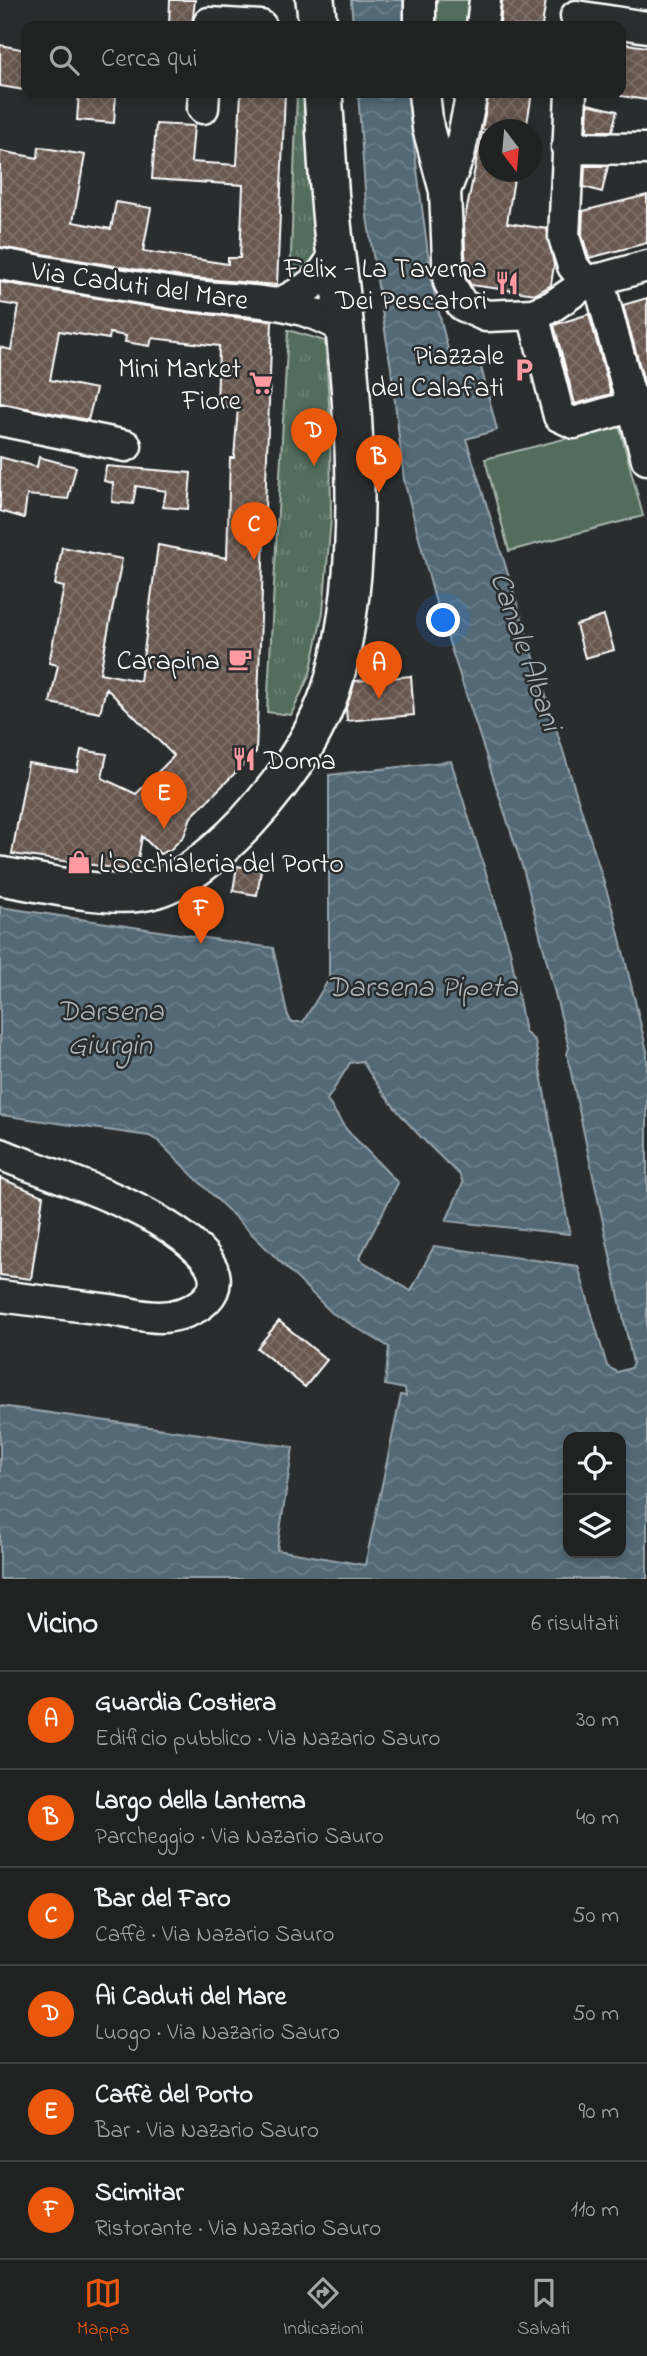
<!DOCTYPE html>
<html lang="it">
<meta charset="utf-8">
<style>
:root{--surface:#202222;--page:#2d2f2f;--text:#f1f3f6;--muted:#a2a4a5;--line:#3d3f40;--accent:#ea580c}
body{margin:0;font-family:"Indie Flower",sans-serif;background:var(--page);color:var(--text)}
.controls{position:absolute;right:21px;bottom:21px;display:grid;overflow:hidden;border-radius:14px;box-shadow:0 4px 10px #0003}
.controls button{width:63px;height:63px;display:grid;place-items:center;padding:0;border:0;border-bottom:2px solid var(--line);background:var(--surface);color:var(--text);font:35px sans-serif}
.compass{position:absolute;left:479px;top:119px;width:63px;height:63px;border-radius:50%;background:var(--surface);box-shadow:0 4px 10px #0003;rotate:164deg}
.you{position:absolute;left:444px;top:621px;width:24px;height:24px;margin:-18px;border:5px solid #fff;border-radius:50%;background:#1a73e8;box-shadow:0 0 0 10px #1a73e833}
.badge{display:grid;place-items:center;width:46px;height:46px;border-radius:50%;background:var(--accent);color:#fff;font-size:23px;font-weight:700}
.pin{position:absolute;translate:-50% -58px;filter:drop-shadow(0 2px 4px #0008)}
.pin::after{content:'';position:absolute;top:37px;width:24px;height:21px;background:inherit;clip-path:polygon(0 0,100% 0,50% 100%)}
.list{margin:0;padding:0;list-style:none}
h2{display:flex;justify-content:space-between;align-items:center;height:91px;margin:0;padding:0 28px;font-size:30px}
h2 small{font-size:23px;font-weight:400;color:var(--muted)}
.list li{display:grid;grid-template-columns:46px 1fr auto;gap:21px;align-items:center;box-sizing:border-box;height:98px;padding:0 28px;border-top:2px solid var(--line)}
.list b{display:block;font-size:26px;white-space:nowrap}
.list p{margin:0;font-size:23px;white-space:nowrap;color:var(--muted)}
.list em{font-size:23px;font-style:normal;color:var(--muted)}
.icon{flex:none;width:38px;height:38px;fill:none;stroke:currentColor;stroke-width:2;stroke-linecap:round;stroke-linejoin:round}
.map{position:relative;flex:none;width:647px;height:1579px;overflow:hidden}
.search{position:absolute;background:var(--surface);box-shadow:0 4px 10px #0003;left:21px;right:21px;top:21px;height:77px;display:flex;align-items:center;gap:18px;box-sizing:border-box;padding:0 24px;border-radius:14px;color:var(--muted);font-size:26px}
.sheet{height:679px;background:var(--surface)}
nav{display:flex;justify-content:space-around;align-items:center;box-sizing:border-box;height:98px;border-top:2px solid var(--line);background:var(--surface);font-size:19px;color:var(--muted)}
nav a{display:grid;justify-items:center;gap:4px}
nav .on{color:var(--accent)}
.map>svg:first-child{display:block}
</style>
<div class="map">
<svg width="647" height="1579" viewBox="0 0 647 1579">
<defs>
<pattern id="grass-tufts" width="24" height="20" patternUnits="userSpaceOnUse" patternTransform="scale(1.75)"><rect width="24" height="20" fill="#526d5c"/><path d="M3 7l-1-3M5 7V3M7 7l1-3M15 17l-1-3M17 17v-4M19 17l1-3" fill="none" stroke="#6c8374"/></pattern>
<pattern id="water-waves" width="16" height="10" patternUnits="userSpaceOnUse" patternTransform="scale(1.75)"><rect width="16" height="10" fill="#526976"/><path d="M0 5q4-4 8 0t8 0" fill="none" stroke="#6c808b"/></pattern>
<pattern id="building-cross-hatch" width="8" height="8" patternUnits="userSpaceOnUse" patternTransform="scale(1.75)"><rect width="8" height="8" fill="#67584f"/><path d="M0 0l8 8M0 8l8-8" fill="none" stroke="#7e7169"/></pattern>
</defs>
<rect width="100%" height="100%" fill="#2a2d2e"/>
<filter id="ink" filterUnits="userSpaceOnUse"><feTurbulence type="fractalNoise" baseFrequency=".0143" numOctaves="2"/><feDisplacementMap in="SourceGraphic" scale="14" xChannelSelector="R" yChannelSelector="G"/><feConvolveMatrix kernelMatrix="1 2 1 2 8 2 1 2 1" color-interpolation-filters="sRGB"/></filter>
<g filter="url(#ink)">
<path fill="url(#grass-tufts)" stroke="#a8b6ae" stroke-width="2" d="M433 0H470L468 26H434Z
M297 93H311L322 243 313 267 290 282Z
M288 330 325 341 330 418 331 519 323 612 310 674 291 715 267 712Z"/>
<path fill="#526d5c" stroke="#a8b6ae" stroke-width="2" d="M619 425 643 516 509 551 485 459Z"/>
<path fill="url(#water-waves)" stroke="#97a5ad" stroke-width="2" fill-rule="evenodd" d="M351 0H403L404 26H353Z
M358 93H407L432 284 452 366 479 359 497 430 466 439 615 918 647 1051V1579H0V1406L293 1447 277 1550 365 1565 401 1395 406 1396 405 1389 385 1385 389 1347 332 1313 158 1141 149 1136 0 1115V907L273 948 287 1013 291 1022H303L329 979V775L451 761 510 950 525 1032 535 1041 570 1234 446 1221 463 1183 460 1175C422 1140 389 1106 362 1061L350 1063 327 1100 346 1129 398 1183 359 1259 411 1291 434 1246 578 1266 607 1366 617 1372 631 1368 633 1363 567 1054 569 1048 524 872 434 596 404 480 391 368 367 217ZM568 1437H621V1553H568Z"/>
<path fill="url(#building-cross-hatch)" stroke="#fff" stroke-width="2" d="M170 0H195L192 26H169Z
M502 0H546L542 26H500Z
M621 43 647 47V100L621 96Z
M0 45 26 50 24 90 0 86Z
M79 93H116L114 123 77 120Z
M241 93H285L277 285 181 277 0 247V151L38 158 39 147 85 155 73 222 111 229 116 202 151 208 143 251 228 264V258H240L243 185 152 179 156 124 194 126 191 162 237 165Z
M489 93H532L526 130H482Z
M588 104 617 111 612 131H587Z
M482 133 489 134V172H515L507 223 547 229 554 265 551 285 536 294 471 285 466 277 464 223Z
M585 166H608L602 192 584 187Z
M647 195V243L589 258 582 235 583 211Z
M0 282 176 311 272 321 256 752 191 817 184 836 170 850 160 854 142 836 136 871 12 854 28 763 77 771 81 750 107 754 102 778 136 794 174 756 106 688 100 713 50 703 58 665 49 663 64 587 55 585 62 547 122 559 100 673 140 681 158 545 227 558 230 458H234L238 407 217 406 219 346 152 338 150 346 125 342 126 336 110 333 109 339 59 331 50 380 96 389 88 420 0 403V347L11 350 19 306 0 303Z
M647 298V385H645L623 305Z
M589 314 611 394 575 404 554 325Z
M0 457 37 467 39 457 76 467 68 499 27 495 24 518 0 511Z
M106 466 191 473 188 509 163 507 166 491 136 486 133 504 112 502 113 483 104 481Z
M604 616 614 650 585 658 576 625Z
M411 676 414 715 347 721 346 708 355 681Z
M237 866 261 870 257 895 233 891Z
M0 1178 43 1196 31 1279 0 1275Z
M279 1321 327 1360 305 1387 257 1348Z"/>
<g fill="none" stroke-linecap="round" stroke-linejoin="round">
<g stroke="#fff" stroke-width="35">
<path id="minor" d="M420 0V26
M576 16 647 27
M209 26V23L261 26
M482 26 485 0
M424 93 428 128 445 191
M472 93 459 155 445 191 449 282 462 305 486 316 533 314 551 307 586 283 647 266
M571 93 564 237 573 266 586 283
M203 108 204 93
M567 148 647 149
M0 264C60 274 119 285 179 294 235 302 295 296 344 329
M598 279 647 459
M280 303C306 291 321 280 335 254
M533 314 559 416 574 423 647 402
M0 420 126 446
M0 1154C59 1178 162 1208 204 1256 235 1292 193 1317 159 1317 143 1317 126 1312 111 1310 74 1305 37 1301 0 1296"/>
</g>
<g stroke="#fff" stroke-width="42">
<path id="tertiary" d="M315 0 318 26
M0 876C39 882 104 898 141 892 181 886 219 851 246 823 284 782 320 731 335 676 369 551 353 383 336 256 328 202 327 147 323 93"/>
</g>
<use href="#minor" stroke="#2a2d2e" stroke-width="30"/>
<use href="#tertiary" stroke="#2a2d2e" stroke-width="37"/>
</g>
</g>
<defs>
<g id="restaurant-bare" transform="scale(1.89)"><path d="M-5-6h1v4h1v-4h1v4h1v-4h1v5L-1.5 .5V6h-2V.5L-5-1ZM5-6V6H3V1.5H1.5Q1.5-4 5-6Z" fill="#ff9aa2" stroke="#2a2d2e" stroke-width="2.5" paint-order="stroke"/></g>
<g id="parking-bare" transform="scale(1.89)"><path d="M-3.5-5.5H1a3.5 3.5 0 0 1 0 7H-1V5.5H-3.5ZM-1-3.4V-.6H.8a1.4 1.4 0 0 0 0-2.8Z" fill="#ff9aa2" stroke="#2a2d2e" stroke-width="2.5" paint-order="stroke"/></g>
<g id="supermarket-bare" transform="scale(1.89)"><path d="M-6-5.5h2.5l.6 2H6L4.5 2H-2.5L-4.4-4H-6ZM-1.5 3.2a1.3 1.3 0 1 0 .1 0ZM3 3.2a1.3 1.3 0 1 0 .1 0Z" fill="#ff9aa2" stroke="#2a2d2e" stroke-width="2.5" paint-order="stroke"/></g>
<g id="cafe-bare" transform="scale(1.89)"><path d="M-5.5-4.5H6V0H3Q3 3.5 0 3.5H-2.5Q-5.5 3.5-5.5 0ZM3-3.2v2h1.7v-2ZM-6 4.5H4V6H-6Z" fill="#ff9aa2" stroke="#2a2d2e" stroke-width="2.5" paint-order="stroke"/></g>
<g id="shop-bare" transform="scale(1.89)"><path d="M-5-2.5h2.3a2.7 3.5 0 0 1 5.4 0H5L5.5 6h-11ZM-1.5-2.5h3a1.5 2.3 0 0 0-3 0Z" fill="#ff9aa2" stroke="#2a2d2e" stroke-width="2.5" paint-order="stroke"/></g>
</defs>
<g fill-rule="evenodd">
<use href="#restaurant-bare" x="507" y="283"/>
<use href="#parking-bare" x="524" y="370"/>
<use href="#supermarket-bare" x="261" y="383"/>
<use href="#cafe-bare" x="240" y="659"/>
<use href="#restaurant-bare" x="244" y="759"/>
<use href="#shop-bare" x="79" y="862"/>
</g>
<g text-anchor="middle" stroke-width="5" stroke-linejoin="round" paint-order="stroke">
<g font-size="28" fill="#fff" stroke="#2a2d2e" text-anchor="end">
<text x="487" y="277">Felix - La Taverna<tspan x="487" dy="32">Dei Pescatori</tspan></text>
<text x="504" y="364">Piazzale<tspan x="504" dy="32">dei Calafati</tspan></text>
<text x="241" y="377">Mini Market<tspan x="241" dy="32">Fiore</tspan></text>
<text x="220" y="669">Carapina</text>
<text x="264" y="769" text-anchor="start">Doma</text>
<text x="99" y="872" text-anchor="start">L'Occhialeria del Porto</text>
</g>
<g font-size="28" fill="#fff" stroke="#2a2d2e">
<text transform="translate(140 284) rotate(8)" y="10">Via Caduti del Mare</text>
</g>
<g font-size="30" font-style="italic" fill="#a8b4ba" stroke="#2a2d2e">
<text transform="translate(527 651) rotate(71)" y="10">Canale Albani</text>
<text x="422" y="996">Darsena Pipeta</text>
<text x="110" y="1020">Darsena<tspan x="110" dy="34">Giurgin</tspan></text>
</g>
</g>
</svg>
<div class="controls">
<button><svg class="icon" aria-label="locate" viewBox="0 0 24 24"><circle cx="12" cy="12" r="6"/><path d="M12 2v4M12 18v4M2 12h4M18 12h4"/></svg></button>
<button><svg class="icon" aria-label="layers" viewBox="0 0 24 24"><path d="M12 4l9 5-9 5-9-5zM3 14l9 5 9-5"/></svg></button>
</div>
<svg class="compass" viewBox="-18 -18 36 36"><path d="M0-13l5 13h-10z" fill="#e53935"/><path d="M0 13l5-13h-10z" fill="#a2a4a5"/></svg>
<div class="you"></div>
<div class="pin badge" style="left:379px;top:699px">A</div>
<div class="pin badge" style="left:379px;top:493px">B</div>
<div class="pin badge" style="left:254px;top:560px">C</div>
<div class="pin badge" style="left:314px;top:466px">D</div>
<div class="pin badge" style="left:164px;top:829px">E</div>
<div class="pin badge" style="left:201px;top:944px">F</div>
<div class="search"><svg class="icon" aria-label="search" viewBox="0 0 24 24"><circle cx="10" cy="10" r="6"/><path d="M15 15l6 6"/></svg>Cerca qui</div>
</div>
<section class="sheet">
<h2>Vicino<small>6 risultati</small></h2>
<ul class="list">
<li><span class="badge">A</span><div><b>Guardia Costiera</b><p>Edificio pubblico · Via Nazario Sauro</p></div><em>30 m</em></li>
<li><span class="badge">B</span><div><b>Largo della Lanterna</b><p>Parcheggio · Via Nazario Sauro</p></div><em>40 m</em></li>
<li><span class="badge">C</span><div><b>Bar del Faro</b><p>Caffè · Via Nazario Sauro</p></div><em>50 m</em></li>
<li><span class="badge">D</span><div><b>Ai Caduti del Mare</b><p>Luogo · Via Nazario Sauro</p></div><em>50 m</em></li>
<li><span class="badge">E</span><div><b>Caffè del Porto</b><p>Bar · Via Nazario Sauro</p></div><em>90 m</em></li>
<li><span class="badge">F</span><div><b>Scimitar</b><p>Ristorante · Via Nazario Sauro</p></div><em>110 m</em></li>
</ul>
</section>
<nav>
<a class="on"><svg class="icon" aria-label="map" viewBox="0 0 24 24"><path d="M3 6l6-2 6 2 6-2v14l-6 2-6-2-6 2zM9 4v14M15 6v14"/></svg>Mappa</a>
<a><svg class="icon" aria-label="directions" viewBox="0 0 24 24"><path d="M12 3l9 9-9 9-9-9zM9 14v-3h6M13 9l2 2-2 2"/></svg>Indicazioni</a>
<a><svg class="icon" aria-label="saved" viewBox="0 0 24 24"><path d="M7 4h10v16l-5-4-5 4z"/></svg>Salvati</a>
</nav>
